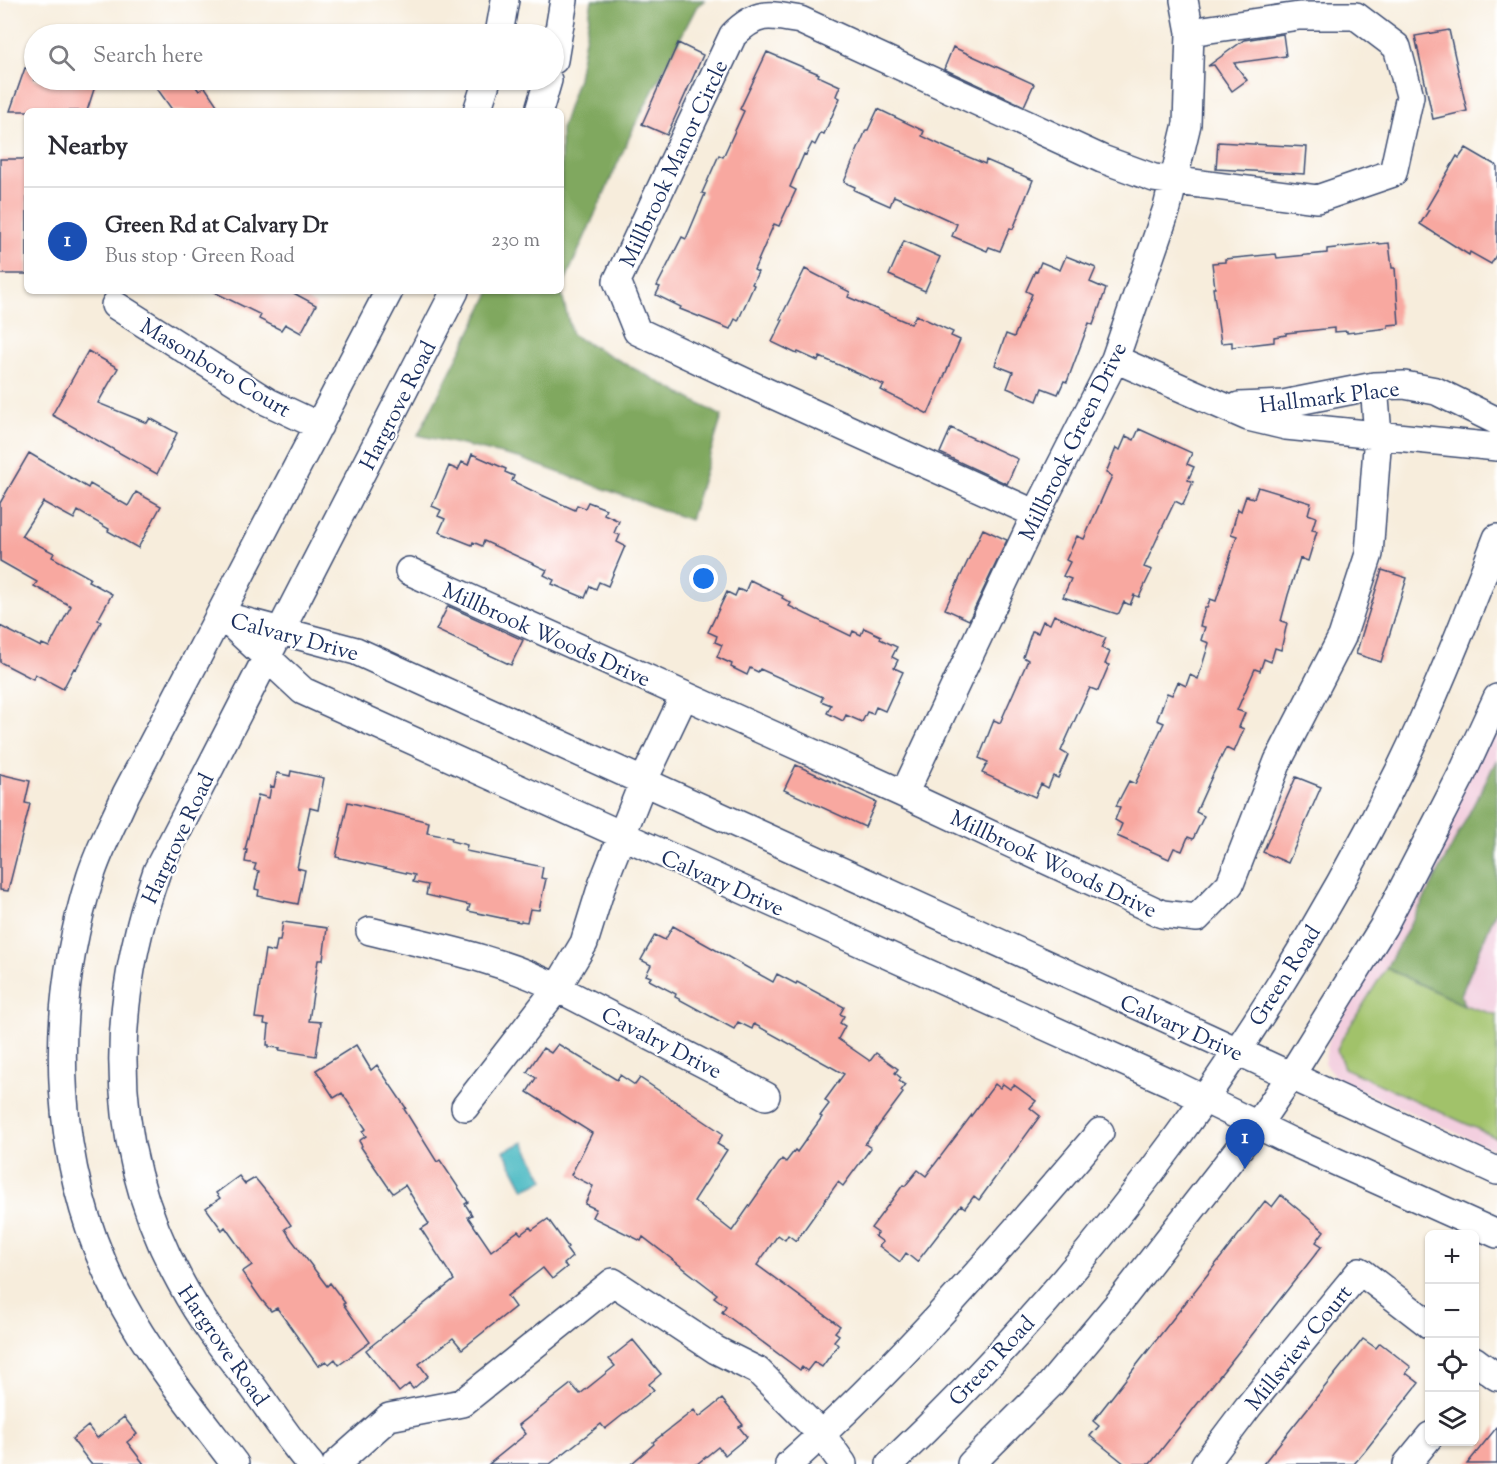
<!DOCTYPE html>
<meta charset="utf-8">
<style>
:root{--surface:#fff;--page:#f7f7f7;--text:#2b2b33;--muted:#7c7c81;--line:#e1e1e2;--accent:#1f6fb2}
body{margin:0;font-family:"Sorts Mill Goudy",serif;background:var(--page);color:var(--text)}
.controls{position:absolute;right:18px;bottom:18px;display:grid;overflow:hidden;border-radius:9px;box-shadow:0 2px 4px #0004}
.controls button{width:54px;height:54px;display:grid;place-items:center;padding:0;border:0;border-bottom:2px solid var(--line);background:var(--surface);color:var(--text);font:30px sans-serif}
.you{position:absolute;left:704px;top:579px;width:21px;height:21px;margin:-15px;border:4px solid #fff;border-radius:50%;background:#1a73e8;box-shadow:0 0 0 9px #1a73e833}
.badge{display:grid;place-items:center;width:39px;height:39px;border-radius:50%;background:var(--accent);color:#fff;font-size:20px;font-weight:700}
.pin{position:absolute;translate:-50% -50px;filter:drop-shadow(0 2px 3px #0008)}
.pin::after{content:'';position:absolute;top:32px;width:21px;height:18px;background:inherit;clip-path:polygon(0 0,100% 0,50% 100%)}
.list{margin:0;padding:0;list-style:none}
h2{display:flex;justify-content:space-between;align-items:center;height:78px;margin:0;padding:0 24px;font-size:26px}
h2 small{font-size:20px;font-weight:400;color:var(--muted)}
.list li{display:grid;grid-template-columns:39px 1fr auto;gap:18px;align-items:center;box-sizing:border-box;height:108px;padding:0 24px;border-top:2px solid var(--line)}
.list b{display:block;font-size:22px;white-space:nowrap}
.list p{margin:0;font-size:20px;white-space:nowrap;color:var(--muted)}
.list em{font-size:20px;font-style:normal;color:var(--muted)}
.icon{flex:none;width:33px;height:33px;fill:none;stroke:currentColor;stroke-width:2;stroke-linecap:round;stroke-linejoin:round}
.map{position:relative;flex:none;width:1497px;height:1464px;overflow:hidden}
.search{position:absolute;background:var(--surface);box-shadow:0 2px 4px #0004;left:24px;top:24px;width:540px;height:66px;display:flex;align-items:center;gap:15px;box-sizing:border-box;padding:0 21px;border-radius:33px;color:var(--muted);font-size:22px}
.panel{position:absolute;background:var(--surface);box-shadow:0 2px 4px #0004;left:24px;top:108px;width:540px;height:186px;border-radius:9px}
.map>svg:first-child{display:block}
</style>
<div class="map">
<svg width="1497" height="1464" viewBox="0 0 1497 1464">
<rect width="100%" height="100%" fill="#fff"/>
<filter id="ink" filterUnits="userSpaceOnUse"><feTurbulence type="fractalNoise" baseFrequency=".0167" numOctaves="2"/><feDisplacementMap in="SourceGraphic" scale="12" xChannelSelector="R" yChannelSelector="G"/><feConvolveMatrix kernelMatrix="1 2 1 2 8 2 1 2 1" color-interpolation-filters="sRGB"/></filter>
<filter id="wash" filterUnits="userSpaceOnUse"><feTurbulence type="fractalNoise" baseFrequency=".008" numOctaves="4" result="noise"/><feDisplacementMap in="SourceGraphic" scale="24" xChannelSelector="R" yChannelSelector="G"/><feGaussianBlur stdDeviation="1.35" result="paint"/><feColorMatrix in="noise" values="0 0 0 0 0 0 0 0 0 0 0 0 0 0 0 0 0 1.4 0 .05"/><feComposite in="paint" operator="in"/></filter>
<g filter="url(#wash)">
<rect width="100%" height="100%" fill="#f7eddc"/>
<path fill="#f3cfdf" d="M1497 723V1151L1338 1080 1324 1063 1329 1039Z"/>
<path fill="#a1c26b" stroke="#5e7864" stroke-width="1.5" d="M1386 968 1464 1005 1497 1015V1138L1344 1068 1337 1050 1340 1042Z"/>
<path fill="#80a85f" stroke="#4e6c5e" stroke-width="1.5" d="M592 0H705L697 6 634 127 561 290V129L578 78Z
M491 291H561L572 335 722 416 690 520 519 458 418 435Z
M1497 759V908L1461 995 1464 1005 1386 968 1433 883Z"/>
<path fill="#4cbac3" stroke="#347490" stroke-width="1.5" d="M524 1142 544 1180 524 1189 504 1151Z"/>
<g id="blocks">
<path fill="#f8a8a0" d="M1449 30 1467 111 1433 119 1415 36Z
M1283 34 1286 56 1234 63 1247 80 1232 91 1214 65 1208 66 1244 40Z
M678 43 703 55 667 135 642 124Z
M953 47 1034 84 1024 106 944 69Z
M767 52 819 74 818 76 840 86 836 96 840 98 824 134 821 133 815 145 812 143 806 155 804 154 790 187 796 190 779 226 774 224 754 270 758 272 752 284 754 285 738 321 735 319 730 329 680 309 681 307 656 295 660 287 657 286 682 237 686 239 705 194 702 193 719 155 723 157 744 111 740 109Z
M25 68 34 71V80H97L87 111H10Z
M151 80H191L199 91 205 87 221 111H173Z
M878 109 924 131 922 136 947 148 985 164 986 160 1033 180 1013 229 1010 228 1000 251 989 247 987 251 952 236 957 224 920 207 894 196 890 206 854 190 855 187 844 182 866 130H868Z
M1218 142 1307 147 1305 174 1216 169Z
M1466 148 1497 166V253L1491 264 1470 252 1469 255 1420 224 1429 210 1426 209 1457 156 1459 158Z
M0 159H27V274H0Z
M904 241 940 257 925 291 889 275Z
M1379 243V244L1389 243 1392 268H1395L1399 324 1388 325V328L1347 333V331L1334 332V328L1286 333V335L1274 337V342L1232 347V342L1221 343 1213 288H1215L1212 263 1225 262V259L1276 254 1277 258 1327 253V249Z
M1066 256 1096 268 1090 282 1106 289 1093 325 1089 323 1067 382 1064 381 1058 394 1042 388 1037 401 1007 388 1013 372 995 365 1006 334 1014 337 1032 294 1026 291 1035 271 1037 272 1041 262 1060 270Z
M805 269 850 292 848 297 911 324 916 315 953 332 951 336 960 340 928 414 881 390 884 385 846 368 820 357 818 361 798 352 797 354 772 342 783 320 780 319Z
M212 291H290L316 305 301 333 285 324 281 330 259 319 261 315Z
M88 351 118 368 98 403 147 423 150 418 177 433 157 474 52 415Z
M951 428 1018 459 1007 484 940 453Z
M1139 429 1192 453 1187 464 1194 467 1188 480 1193 482 1183 505 1175 501 1162 528 1144 567 1152 570 1139 597 1134 595 1130 605 1124 602 1119 613 1117 614 1063 597 1071 579 1063 576 1070 562 1066 560 1077 536 1084 539 1112 476 1106 473 1116 448 1120 450 1126 436 1134 440Z
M29 453 88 488 90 484 128 506 136 492 161 506 138 548 108 531 109 529 78 511 74 519 43 502 21 536 54 553 52 557 90 578 88 581 112 594 98 620 101 622 76 669 74 668 63 689 35 674 33 679 0 662V626L41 647 42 644 49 647 71 606 34 586 37 582 0 561V503Z
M472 454 506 469 505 472 514 476 512 481 537 493 575 510 577 505 585 508 588 502 606 509 604 514 619 521 614 533 620 535 617 542 625 546 608 586 599 582 596 589 590 586 585 598 552 584 554 580 544 575 547 570 484 541 482 546 473 542 472 545 439 532 445 519 438 516 441 510 432 506 449 466 458 470 462 462 468 465Z
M1258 487 1311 503 1308 514 1316 517 1312 530 1317 531 1308 561 1300 558 1288 595 1281 621 1287 623 1281 650 1275 648 1271 662 1264 659 1260 671 1255 669 1237 710 1245 713 1239 727 1244 729 1234 752 1226 748 1213 774 1196 812 1204 816 1193 839 1188 837 1182 851 1174 848 1169 859 1117 836 1122 824 1115 820 1120 807 1116 806 1129 781 1135 784 1164 723 1157 720 1167 693 1172 695 1178 682 1186 686 1190 675 1198 679 1209 643 1201 640 1205 627 1200 626 1205 608H1207L1210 599 1216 601 1237 536 1231 534 1238 509 1241 511 1246 496 1254 498Z
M983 529 1007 540 969 620 945 609Z
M1382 570 1407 578 1381 662 1356 654Z
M750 580 783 596 782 598 791 603 789 606 851 636 853 631 861 635 864 628 881 636 880 639 897 647 892 657 898 660 894 668 903 672 885 711 876 707 873 714 867 712 862 722 846 715 843 721 827 713 831 705 821 701 823 697 760 669 758 672 750 668 747 675 731 667 732 664 717 657 722 645 715 642 717 636 708 632 727 592 735 596 738 589 745 592Z
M448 606 523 640 511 665 436 630Z
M1054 615 1106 638 1101 648 1110 652 1105 664 1109 665 1098 691 1090 688 1078 713 1061 751 1068 755 1058 778 1053 776 1048 788 1041 784 1035 797 982 773 988 762 979 758 994 720 1000 723 1028 660 1023 657 1032 631 1038 633 1043 621 1050 624Z
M796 765 876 802 865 827 784 790Z
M291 771 324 778 318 810 310 808 297 868 305 870 298 904 258 896 259 890 255 889 259 871 254 870 256 864 245 862 247 850H245L258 795 269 798 271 786 274 787 277 773 290 776Z
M0 774 30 781 25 803 30 804 8 891 0 890Z
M1296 777 1321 787 1288 863 1263 852Z
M348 802 429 822 427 833 452 838 451 841 467 845 466 851 543 867 541 878 546 879 539 910 530 909 527 922 521 921 520 922 468 911 470 905 426 895 428 885 413 882 415 875 336 857Z
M283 922 327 928 323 960H318L309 1021 321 1022 316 1056 279 1050 280 1048 269 1047V1045H267L269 1025 264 1024 265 1019 255 1018 265 950 275 952 277 941H280Z
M673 926 773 982 777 974 796 984 797 982 844 1007 840 1014 844 1016 840 1023 845 1026 838 1039 870 1061 876 1053 898 1069 895 1073 901 1078 899 1081 905 1085 901 1091 903 1093 865 1144 871 1148 843 1186 838 1182 796 1241 788 1235 785 1240 778 1235 757 1265 840 1326 835 1332 839 1335 834 1341 838 1345 822 1367 814 1362 807 1371 802 1367 800 1370 722 1312 726 1306 714 1297 717 1294 643 1237 641 1241 592 1217 596 1209 585 1204 593 1186 571 1175 592 1133 527 1092 536 1078 527 1072 543 1048 551 1053 558 1044 617 1080 620 1075 635 1085 640 1078 719 1131 723 1134 717 1144 727 1150 694 1201 732 1231 782 1159 786 1162 795 1150 797 1152 822 1117 820 1116 829 1104 825 1100 844 1074 754 1024 752 1029 738 1022 734 1029 675 997 676 994 649 980 651 977 646 975 651 965 641 960 655 935 665 940Z
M356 1045 371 1070 377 1065 406 1108 404 1109 437 1162 440 1160 468 1202 465 1204 472 1215 468 1217 491 1251 518 1231 521 1234 530 1227 532 1230 548 1219 568 1247 566 1249 572 1257 564 1264 567 1267 552 1279 543 1268 507 1296 515 1307 462 1349 453 1338 419 1364 428 1376 413 1389 409 1384 399 1392 366 1350 454 1280 421 1229 429 1224 405 1185 393 1193 387 1185 361 1147 362 1146 359 1141 366 1136 362 1131 366 1129 342 1093 334 1098 316 1070Z
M995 1084 1000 1088 1003 1084 1010 1089 1014 1085 1036 1101 1030 1108 1040 1116 979 1200 974 1196 965 1208 961 1205 917 1262 906 1253 900 1262 879 1246 883 1242 875 1236 878 1233 871 1228 903 1185 905 1186 918 1170 926 1176Z
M239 1176 245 1184 255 1178 277 1205 291 1225 285 1229 292 1240 327 1286 330 1283 345 1303 343 1304 370 1342 339 1365 335 1359 329 1364 326 1361 318 1366 277 1308 271 1311 261 1299 242 1272 252 1265 225 1227 222 1230 206 1208 220 1198 216 1193Z
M1281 1195 1324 1231 1316 1242 1322 1246 1150 1464H1125L1090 1436 1099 1426 1093 1421 1265 1201 1272 1207Z
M1363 1339 1376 1348 1380 1343 1411 1367 1406 1373 1419 1383 1365 1451 1354 1464H1263Z
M633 1340 661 1374 649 1384 654 1390 605 1429 601 1424 550 1464H489L526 1434 519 1425 571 1384 580 1394 615 1366 609 1359Z
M722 1399 743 1425 739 1427 747 1437 725 1455 718 1447 697 1464H631L654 1444 653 1442 694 1410 699 1417Z
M124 1417 137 1434 127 1442 144 1464H91L72 1439 88 1426 97 1438Z
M1497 1427V1464H1467Z"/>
</g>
</g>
<g filter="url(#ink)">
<use href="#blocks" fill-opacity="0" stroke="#3c4c71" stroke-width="1.5"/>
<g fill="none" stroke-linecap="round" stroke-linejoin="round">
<g stroke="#3c4c71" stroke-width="30">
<path id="minor" d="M499 34 505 0
M554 60 564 0
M477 111 487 80
M539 111 548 80
M115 305 268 402 319 426
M1115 359 1248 417 1286 426 1497 447
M1239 406 1283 404 1374 386 1404 385 1436 391 1497 421
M1036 514 760 389 637 331 617 281 733 35C757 11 769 14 800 20L1102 159 1154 178 1317 199 1393 173 1410 96 1397 47 1356 16H1299L1190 32
M409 571 904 794 1162 914 1197 918 1230 884 1278 761 1342 637 1369 554 1378 435 1374 386
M221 615 303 691 1171 1083 1290 1141 1497 1234
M225 616 356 651 1207 1037 1497 1171
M904 794 1036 514 1115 359 1167 208 1187 124 1190 32 1184 0
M370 931C431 946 503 959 557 988L584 943 602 885 643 782 684 696
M465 1107 557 988 766 1096
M1474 1360 1497 1377
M235 1464C195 1411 153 1360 121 1301 52 1171 47 1016 90 878 99 849 114 822 126 794L389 291
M310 1464C289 1440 272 1413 253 1387 227 1354 201 1321 181 1283 108 1150 108 1011 157 871L455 291
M336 1464 389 1417 462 1403 613 1282 716 1350 758 1371 822 1435 843 1464
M789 1464C903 1363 1001 1247 1100 1132
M890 1464C1098 1267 1272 1028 1399 771 1436 695 1467 617 1497 538
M971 1464 1050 1385 1117 1305 1258 1124 1290 1077 1383 927 1462 774 1497 698
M1205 1464 1248 1407 1360 1271 1430 1325
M1407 1464 1430 1436"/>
</g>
<use href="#minor" stroke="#fff" stroke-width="27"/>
</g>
</g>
<g text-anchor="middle" stroke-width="4.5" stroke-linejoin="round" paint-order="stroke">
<g font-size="22" fill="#1b2f5e" stroke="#fff">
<text transform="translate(673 163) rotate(-65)" y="8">Millbrook Manor Circle</text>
<text transform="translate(216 367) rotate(31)" y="8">Masonboro Court</text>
<text transform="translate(1329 396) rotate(-7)" y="8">Hallmark Place</text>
<text transform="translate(397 405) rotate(-63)" y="8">Hargrove Road</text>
<text transform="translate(1072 441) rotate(-64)" y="8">Millbrook Green Drive</text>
<text transform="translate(547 634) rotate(24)" y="8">Millbrook Woods Drive</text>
<text transform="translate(295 636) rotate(15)" y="8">Calvary Drive</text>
<text transform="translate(177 838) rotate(-65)" y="8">Hargrove Road</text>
<text transform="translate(1054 863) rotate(25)" y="8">Millbrook Woods Drive</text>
<text transform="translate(723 882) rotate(24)" y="8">Calvary Drive</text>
<text transform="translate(1284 975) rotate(-58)" y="8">Green Road</text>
<text transform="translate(1182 1027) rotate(24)" y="8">Calvary Drive</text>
<text transform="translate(662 1042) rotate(27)" y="8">Cavalry Drive</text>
<text transform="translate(224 1345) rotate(55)" y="8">Hargrove Road</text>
<text transform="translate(1298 1347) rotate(-51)" y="8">Millsview Court</text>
<text transform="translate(991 1360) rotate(-47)" y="8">Green Road</text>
</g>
</g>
</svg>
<div class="controls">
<button>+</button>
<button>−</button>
<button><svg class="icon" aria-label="locate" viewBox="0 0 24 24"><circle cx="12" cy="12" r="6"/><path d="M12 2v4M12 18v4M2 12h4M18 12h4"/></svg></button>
<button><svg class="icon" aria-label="layers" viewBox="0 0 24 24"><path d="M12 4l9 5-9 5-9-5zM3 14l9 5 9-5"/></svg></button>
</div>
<div class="you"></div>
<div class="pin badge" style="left:1245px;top:1169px;background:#1a4fb4">1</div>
<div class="search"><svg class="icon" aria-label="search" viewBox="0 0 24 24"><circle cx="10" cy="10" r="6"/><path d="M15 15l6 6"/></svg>Search here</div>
<section class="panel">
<h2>Nearby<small></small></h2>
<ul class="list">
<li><span class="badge" style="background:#1a4fb4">1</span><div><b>Green Rd at Calvary Dr</b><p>Bus stop · Green Road</p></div><em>230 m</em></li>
</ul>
</section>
</div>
